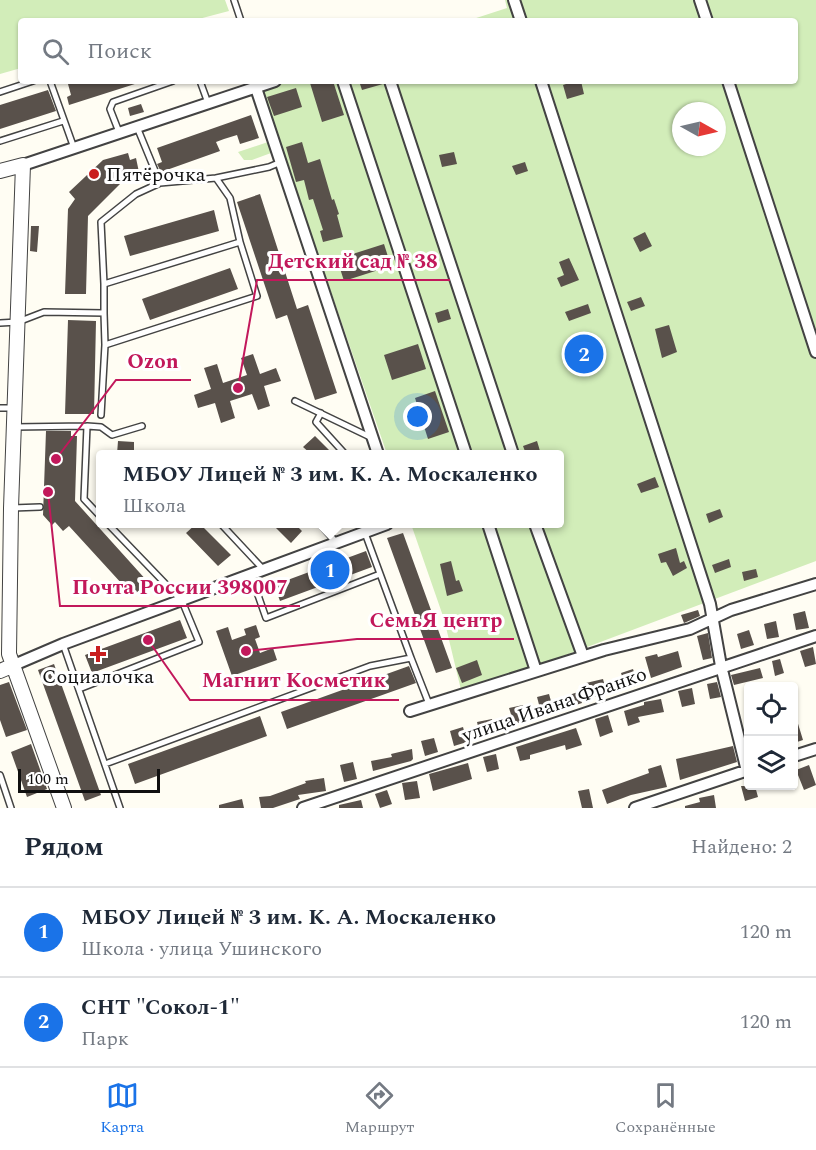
<!DOCTYPE html>
<html lang="ru">
<meta charset="utf-8">
<style>
:root{--surface:#fff;--page:#f6f6f7;--text:#1f2937;--muted:#747a83;--line:#e0e1e3;--accent:#1a73e8}
body{margin:0;font-family:Spectral,serif;background:var(--page);color:var(--text)}
.controls{position:absolute;right:18px;bottom:18px;display:grid;overflow:hidden;border-radius:6px;box-shadow:0 2px 4px #0004}
.controls button{width:54px;height:54px;display:grid;place-items:center;padding:0;border:0;border-bottom:2px solid var(--line);background:var(--surface);color:var(--text);font:30px sans-serif}
.compass{position:absolute;left:672px;top:102px;width:54px;height:54px;border-radius:50%;background:var(--surface);box-shadow:0 2px 4px #0004;rotate:98deg}
.scale{position:absolute;left:18px;bottom:15px;width:142px;box-sizing:border-box;padding-left:6px;border:3px solid #101010;border-top:0;font-size:16px;line-height:21px;white-space:nowrap;color:#101010;-webkit-text-stroke:4px #fff;paint-order:stroke}
.you{position:absolute;left:418px;top:417px;width:21px;height:21px;margin:-15px;border:4px solid #fff;border-radius:50%;background:#1a73e8;box-shadow:0 0 0 9px #1a73e833}
.badge{display:grid;place-items:center;width:39px;height:39px;border-radius:50%;background:var(--accent);color:#fff;font-size:20px;font-weight:700}
.pin{position:absolute;translate:-50% -50%;border:3px solid #fff;box-shadow:0 2px 6px #0006}
.popup{position:absolute;left:96px;top:450px;width:468px;height:78px;box-sizing:border-box;display:grid;place-content:center;border-radius:6px;background:var(--surface);filter:drop-shadow(0 2px 4px #0005);font-size:20px;white-space:nowrap;color:var(--muted)}
.popup b{font-size:22px;color:var(--text)}
.popup::after{content:'';position:absolute;left:50%;top:100%;margin-left:-12px;border:12px solid transparent;border-top-color:var(--surface)}
.list{margin:0;padding:0;list-style:none}
h2{display:flex;justify-content:space-between;align-items:center;height:78px;margin:0;padding:0 24px;font-size:26px}
h2 small{font-size:20px;font-weight:400;color:var(--muted)}
.list li{display:grid;grid-template-columns:39px 1fr auto;gap:18px;align-items:center;box-sizing:border-box;height:90px;padding:0 24px;border-top:2px solid var(--line)}
.list b{display:block;font-size:22px;white-space:nowrap}
.list p{margin:0;font-size:20px;white-space:nowrap;color:var(--muted)}
.list em{font-size:20px;font-style:normal;color:var(--muted)}
.icon{flex:none;width:33px;height:33px;fill:none;stroke:currentColor;stroke-width:2;stroke-linecap:round;stroke-linejoin:round}
.map{position:relative;flex:none;width:816px;height:808px;overflow:hidden}
.search{position:absolute;background:var(--surface);box-shadow:0 2px 4px #0004;left:18px;right:18px;top:18px;height:66px;display:flex;align-items:center;gap:15px;box-sizing:border-box;padding:0 21px;border-radius:6px;color:var(--muted);font-size:22px}
.sheet{height:258px;background:var(--surface)}
nav{display:flex;justify-content:space-around;align-items:center;box-sizing:border-box;height:84px;border-top:2px solid var(--line);background:var(--surface);font-size:16px;color:var(--muted)}
nav a{display:grid;justify-items:center;gap:3px}
nav .on{color:var(--accent)}
.map>svg:first-child{display:block}
</style>
<div class="map">
<svg width="816" height="808" viewBox="0 0 816 808">
<rect width="100%" height="100%" fill="#fffdf3"/>
<path fill="#d2edb9" fill-rule="evenodd" d="M0 0H225L229 11 191 21H21V68L0 74Z
M505 0H816V561L462 694 444 619 411 524H560V454H387L261 89 286 81H795V21H467L507 8ZM681 111H717V147H681Z
M268 142 271 153 252 160H244L238 152Z"/>
<path fill="#59514b" d="M78 81H137L138 83 69 105 67 97 71 95 68 84Z
M316 81H333L344 115 322 122 310 83Z
M359 81H383V84L362 90Z
M575 81H581L584 94 567 99 563 85Z
M296 88 302 107 274 116 267 97Z
M48 90 56 111 0 129V105Z
M141 104 144 112 130 116 128 108Z
M251 115 259 138 240 144 237 135 224 139 216 142 220 151 161 172 157 164 162 162 157 148Z
M302 142 308 163 320 159 332 200 334 199 339 214 337 215 343 237 323 242 320 231 323 230 313 199 309 200 304 180 296 182 286 147Z
M454 152 457 164 442 167 439 155Z
M128 153 130 160 136 158 140 177 135 178 136 182 128 184 124 180 88 216 86 294H65L68 209 75 199 69 192 103 160Z
M525 162 528 171 516 175 512 166Z
M260 194 297 309 308 305 337 393 315 400 287 315 276 319 237 202Z
M214 210 219 231 130 256 124 236Z
M31 226H39L37 252 30 251Z
M645 232 652 246 640 252 633 238Z
M384 244 391 266 344 281 337 259Z
M569 258 579 280 561 287 557 278 564 275 559 262Z
M230 268 238 289 150 320 142 299Z
M641 297 645 306 631 311 627 302Z
M588 304 591 313 569 321 565 312Z
M448 309 451 319 438 323 435 313Z
M68 320 96 321 94 414H65Z
M669 325 677 352 662 358 655 329Z
M418 344 426 369 392 380 384 355Z
M253 354 260 374 276 368 281 381 264 386 270 406 258 410 252 394 230 401 235 418 221 423 215 403 198 408 194 395 211 389 204 368 217 364 223 383 247 375 241 358Z
M592 359 595 367 578 373 575 364Z
M435 391 449 432 428 439 415 398Z
M46 431H71V436H77L75 501 148 582 133 596 69 526 63 531 55 522 52 525 43 515Z
M315 436 333 454H311L303 447Z
M118 441 134 442V454H117Z
M537 441 540 451 526 454 523 446Z
M655 477 659 487 641 493 637 484Z
M720 509 723 517 709 523 706 514Z
M196 524H200L231 555 218 566 186 533Z
M272 524H295L302 531 291 543Z
M403 533 452 668 436 673 387 538Z
M676 548 680 563 684 561 687 568 673 576 666 562 661 563 658 554Z
M366 551 372 567 280 601 274 585Z
M729 559 731 567 715 573 712 565Z
M451 561 456 581 459 580 463 591 447 596 440 564Z
M756 569 758 577 744 581 742 572Z
M698 610 700 616 684 623 681 615Z
M805 611 809 628 796 630 793 614Z
M180 620 187 638 92 673 85 655Z
M776 621 779 637 767 639 764 624Z
M256 625 260 637 255 639 260 653 273 648 277 660 232 676 216 631 228 627 232 640 246 635 244 629Z
M749 630 754 645 741 649 737 634Z
M708 633 712 658 703 660 697 636Z
M813 647 816 664 805 667 800 651Z
M678 651 682 667 651 678 645 657 657 654 658 657Z
M780 659 784 673 775 676 772 661Z
M477 660 482 675 462 683 456 668Z
M54 664 101 795 85 801 38 670Z
M409 666 416 683 287 729 281 712Z
M760 668 763 678 734 685 731 675Z
M633 669 638 685 626 689 621 673Z
M603 679 607 694 581 700 582 703 542 716 537 697 549 694 551 701 587 689 586 683Z
M9 682 27 730 6 737 0 720V685Z
M717 682 721 697 710 699 707 684Z
M692 688 695 704 682 707 678 691Z
M661 699 664 712 638 717 640 722 628 726 624 711 644 705V702Z
M523 705 528 721 514 724 509 708Z
M794 714H795L803 740 794 743Z
M608 715 613 732 600 737 595 719Z
M260 716 267 736 135 784 128 764Z
M492 719 495 731 480 735 477 722Z
M463 727 467 742 454 746 450 731Z
M576 728 582 745 566 750 565 745 530 755V759L520 761 516 747Z
M434 738 438 752 425 756 421 741Z
M31 744 47 789 27 797 11 752Z
M733 746 737 762 680 780 676 759Z
M412 749 413 759 411 761 373 771 371 761 392 757 391 754Z
M496 754 499 769 487 772 483 757Z
M353 762 357 779 344 782 340 765Z
M468 763 472 779 433 791 429 774Z
M661 765 667 787 631 795 607 804 602 790 649 773 648 769Z
M809 765 816 785 804 790 796 770Z
M324 778 326 791 298 795 300 799 273 808H261L259 797 270 796 306 783 305 781Z
M417 781 420 798 405 800 402 783Z
M741 786H755L758 797 745 801Z
M589 789 593 808H582L578 791Z
M387 790 392 804 380 808 375 794Z
M714 795 716 808H685V806L700 802 699 798Z
M242 799 244 808H219V805Z
M361 800 363 808H339V805Z"/>
<g fill="none" stroke-linecap="round" stroke-linejoin="round">
<g stroke="#434343" stroke-width="8">
<path id="service" d="M234 0 241 21
M50 81 74 148
M200 81 208 103
M0 92 33 81
M119 132 110 109 113 102 173 81
M0 141 63 121
M216 178 269 167 281 162
M104 284 101 222 136 194 160 183
M104 313 105 345 257 296 240 242
M0 323 18 322 44 312 104 313V284L240 242 230 198 216 178 160 183 137 127
M295 401 370 437
M0 408H13
M321 413 316 422 345 454
M101 415 105 345
M87 426 101 427 112 435 142 426
M14 427 87 426 84 499 100 516
M12 508 40 507
M221 524 263 569
M320 524 336 542
M251 575 266 618 380 574
M63 644 120 808
M411 658 429 704
M79 689 199 642 182 601 108 524
M105 764 370 666 411 658 365 533
M0 775 11 808"/>
</g>
<g stroke="#434343" stroke-width="14">
<path id="minor" d="M514 0 521 21
M700 0 707 21
M343 81 466 454
M390 81 513 454
M541 81 710 604 721 666 747 771
M728 81 816 352
M256 88 378 454
M23 165 275 81
M488 524 536 671
M535 524 583 656
M14 665 63 644 387 524
M410 711 604 650 690 629 731 610 816 584
M794 756 816 749
M303 808 816 636
M635 808 748 770"/>
</g>
<g stroke="#434343" stroke-width="16">
<path id="tertiary" d="M0 171 23 165 11 508 9 654 64 808
M0 671 14 665"/>
</g>
<use href="#service" stroke="#fff" stroke-width="5"/>
<use href="#minor" stroke="#fff" stroke-width="10"/>
<use href="#tertiary" stroke="#fff" stroke-width="14"/>
</g>
<g fill="#c91e1f" stroke="#fff" stroke-width="2">
<circle cx="94" cy="174" r="6"/>
<path d="M95 645h6v6h6v6h-6v6h-6v-6h-6v-6h6z"/>
</g>
<g text-anchor="middle" stroke-width="6" stroke-linejoin="round" paint-order="stroke">
<g font-size="20" fill="#101010" stroke="#fff" text-anchor="start">
<text x="106" y="181">Пятёрочка</text>
<text x="98" y="683" text-anchor="middle">Социалочка</text>
</g>
<g font-size="20" fill="#101010" stroke="#fff">
<text transform="translate(554 704) rotate(-19)" y="7">улица Ивана Франко</text>
</g>
</g>
<path fill="none" stroke="#c2185b" stroke-width="2" d="M238 388L257 280H450M56 459L116 380H191M48 492L60 606H300M246 651L357 639H514M148 640L190 700H399"/>
<g fill="#c2185b" stroke="#fff" stroke-width="2">
<circle cx="238" cy="388" r="6"/>
<circle cx="56" cy="459" r="6"/>
<circle cx="48" cy="492" r="6"/>
<circle cx="246" cy="651" r="6"/>
<circle cx="148" cy="640" r="6"/>
</g>
<g font-size="21" text-anchor="middle" font-weight="bold" fill="#c2185b" stroke="#fff" stroke-width="6" stroke-linejoin="round" paint-order="stroke">
<text x="353" y="268">Детский сад № 38</text>
<text x="153" y="368">Ozon</text>
<text x="180" y="594">Почта России 398007</text>
<text x="436" y="627">СемьЯ центр</text>
<text x="294" y="687">Магнит Косметик</text>
</g>
</svg>
<div class="controls">
<button><svg class="icon" aria-label="locate" viewBox="0 0 24 24"><circle cx="12" cy="12" r="6"/><path d="M12 2v4M12 18v4M2 12h4M18 12h4"/></svg></button>
<button><svg class="icon" aria-label="layers" viewBox="0 0 24 24"><path d="M12 4l9 5-9 5-9-5zM3 14l9 5 9-5"/></svg></button>
</div>
<svg class="compass" viewBox="-18 -18 36 36"><path d="M0-13l5 13h-10z" fill="#e53935"/><path d="M0 13l5-13h-10z" fill="#747a83"/></svg>
<div class="scale">100 m</div>
<div class="you"></div>
<div class="pin badge" style="left:330px;top:570px">1</div>
<div class="popup"><b>МБОУ Лицей № 3 им. К. А. Москаленко</b>Школа</div>
<div class="pin badge" style="left:584px;top:354px">2</div>
<div class="search"><svg class="icon" aria-label="search" viewBox="0 0 24 24"><circle cx="10" cy="10" r="6"/><path d="M15 15l6 6"/></svg>Поиск</div>
</div>
<section class="sheet">
<h2>Рядом<small>Найдено: 2</small></h2>
<ul class="list">
<li><span class="badge">1</span><div><b>МБОУ Лицей № 3 им. К. А. Москаленко</b><p>Школа · улица Ушинского</p></div><em>120 m</em></li>
<li><span class="badge">2</span><div><b>СНТ &quot;Сокол-1&quot;</b><p>Парк</p></div><em>120 m</em></li>
</ul>
</section>
<nav>
<a class="on"><svg class="icon" aria-label="map" viewBox="0 0 24 24"><path d="M3 6l6-2 6 2 6-2v14l-6 2-6-2-6 2zM9 4v14M15 6v14"/></svg>Карта</a>
<a><svg class="icon" aria-label="directions" viewBox="0 0 24 24"><path d="M12 3l9 9-9 9-9-9zM9 14v-3h6M13 9l2 2-2 2"/></svg>Маршрут</a>
<a><svg class="icon" aria-label="saved" viewBox="0 0 24 24"><path d="M7 4h10v16l-5-4-5 4z"/></svg>Сохранённые</a>
</nav>
